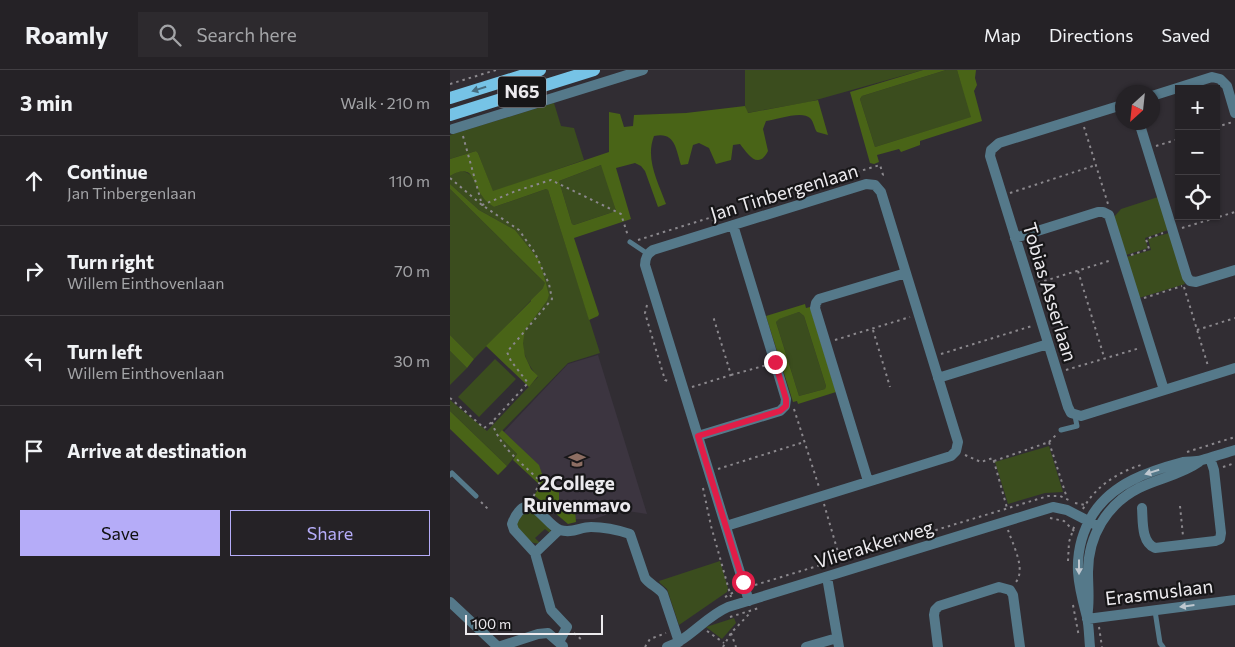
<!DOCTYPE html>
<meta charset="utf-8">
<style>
:root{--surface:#252226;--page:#2d2a2e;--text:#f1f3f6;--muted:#a3a4a7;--line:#423f43;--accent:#b5acf8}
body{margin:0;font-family:Commissioner,sans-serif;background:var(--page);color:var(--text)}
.controls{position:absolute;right:15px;top:15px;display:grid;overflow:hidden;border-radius:0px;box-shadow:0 1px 4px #0004}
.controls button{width:45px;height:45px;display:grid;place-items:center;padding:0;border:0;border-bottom:1px solid var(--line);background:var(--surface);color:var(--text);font:25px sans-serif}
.compass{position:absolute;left:665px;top:15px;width:45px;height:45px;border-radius:50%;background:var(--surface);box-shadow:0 1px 4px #0004;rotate:207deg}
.scale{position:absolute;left:15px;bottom:12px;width:138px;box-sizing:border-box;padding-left:5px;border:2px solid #eceaee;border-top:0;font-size:14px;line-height:18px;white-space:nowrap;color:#eceaee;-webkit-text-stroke:4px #171618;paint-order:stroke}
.stop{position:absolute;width:15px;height:15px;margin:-11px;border:4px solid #e11d48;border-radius:50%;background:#fff}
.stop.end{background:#e11d48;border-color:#fff;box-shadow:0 1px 5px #0008}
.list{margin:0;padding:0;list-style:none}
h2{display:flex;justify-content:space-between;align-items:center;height:65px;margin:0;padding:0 20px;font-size:21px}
h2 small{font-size:16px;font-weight:400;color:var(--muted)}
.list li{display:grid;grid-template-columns:32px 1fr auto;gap:15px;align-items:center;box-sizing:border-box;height:90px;padding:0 20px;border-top:1px solid var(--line)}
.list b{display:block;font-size:19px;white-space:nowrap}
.list p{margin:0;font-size:16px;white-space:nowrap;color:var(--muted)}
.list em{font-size:16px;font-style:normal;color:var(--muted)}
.actions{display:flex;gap:10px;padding:15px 20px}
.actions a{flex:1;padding:11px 0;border:1px solid var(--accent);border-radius:0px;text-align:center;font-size:18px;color:var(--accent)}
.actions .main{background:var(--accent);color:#111}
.icon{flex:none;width:28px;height:28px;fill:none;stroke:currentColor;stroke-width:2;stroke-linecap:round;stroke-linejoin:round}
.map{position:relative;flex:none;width:785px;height:577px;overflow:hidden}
header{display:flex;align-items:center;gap:30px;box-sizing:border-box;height:70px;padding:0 25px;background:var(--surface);border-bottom:1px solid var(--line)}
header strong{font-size:24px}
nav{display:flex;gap:28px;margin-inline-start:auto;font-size:18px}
.search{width:350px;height:45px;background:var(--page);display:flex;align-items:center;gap:12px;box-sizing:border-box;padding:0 18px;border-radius:0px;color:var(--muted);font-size:19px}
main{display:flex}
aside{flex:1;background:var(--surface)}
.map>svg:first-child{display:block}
</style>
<header>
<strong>Roamly</strong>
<div class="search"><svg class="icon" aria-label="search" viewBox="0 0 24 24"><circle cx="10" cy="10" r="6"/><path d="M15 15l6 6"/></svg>Search here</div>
<nav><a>Map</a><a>Directions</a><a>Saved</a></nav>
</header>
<main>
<aside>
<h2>3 min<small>Walk · 210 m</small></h2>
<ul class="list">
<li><svg class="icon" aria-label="ahead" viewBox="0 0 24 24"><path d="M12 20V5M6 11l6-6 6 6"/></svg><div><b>Continue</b><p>Jan Tinbergenlaan</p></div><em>110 m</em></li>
<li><svg class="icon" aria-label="right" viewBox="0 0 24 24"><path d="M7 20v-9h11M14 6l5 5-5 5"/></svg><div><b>Turn right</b><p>Willem Einthovenlaan</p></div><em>70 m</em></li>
<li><svg class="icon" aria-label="left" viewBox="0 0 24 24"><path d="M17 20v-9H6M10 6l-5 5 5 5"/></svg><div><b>Turn left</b><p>Willem Einthovenlaan</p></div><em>30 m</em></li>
<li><svg class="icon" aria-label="arrive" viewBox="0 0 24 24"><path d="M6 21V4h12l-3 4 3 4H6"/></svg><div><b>Arrive at destination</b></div></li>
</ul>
<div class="actions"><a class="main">Save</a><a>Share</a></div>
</aside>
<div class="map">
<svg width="785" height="577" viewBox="0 0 785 577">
<rect width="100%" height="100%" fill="#312d33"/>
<path fill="#3c3540" d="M148 285 197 444 171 440 144 449H116L90 424 98 414 50 366 118 294Z"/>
<path fill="#3b4d1e" d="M295 0H473L359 32 297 43 295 36Z
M496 0H507L522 47 425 77 410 29 412 26Z
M104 33 111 56 124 58 134 90 43 122 28 83 26 81 0 89V65Z
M151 95 153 97 166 141 124 155 122 154 109 111Z
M13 101C28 106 24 114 32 126 35 130 40 133 44 137L96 119 98 120 150 283 118 293 48 365 67 384 57 396 0 341V330L37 361 88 307C77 294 69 278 75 260 79 250 90 240 97 231L93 218 24 289 0 265V119L95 213 90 191 65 160 29 140 0 114V106L7 102Z
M708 127 718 160 695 168 698 178 676 185 664 147 671 139Z
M719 163 735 214 689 228 676 187 701 180 698 169Z
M349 242 354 246 376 316 375 319 349 326 326 252 328 249Z
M0 281 17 298 0 315Z
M45 289 66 309 29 347 8 327Z
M599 376 613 422 595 423 558 434 545 392Z
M80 439 101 459 100 463 95 459 85 468 90 473C81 476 74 465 67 459V450Z
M270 491 278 518 277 522 229 555 217 519 210 513 209 511Z
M284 548 286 553 272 569 256 557Z"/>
<path fill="#496417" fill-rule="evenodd" d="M473 0H496L412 26 410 29 425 77 521 47 507 0H526L525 8 527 15 524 21 532 51 470 71V75L451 82 449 79 427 85 429 92 424 94 420 93 400 22Z
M368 30 378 65 367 62C364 58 364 52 360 48 352 40 326 50 316 51L313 59 318 81C308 101 297 83 290 74L283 75 281 90 266 94 259 78 249 73 243 75 238 94 231 95C226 79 225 61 204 66 195 89 208 112 216 134L208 137 195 101 191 96 185 93 166 98 181 149 124 168 149 244 148 246 139 250 98 120 96 119 44 137C40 134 35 131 32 126 22 112 24 92 0 106V89L26 81 28 83 43 121 159 82V42L170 44 174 57 183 56 184 45 236 43 295 36 298 43ZM151 95 166 141 124 155 122 154 109 111Z
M0 114 29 140 65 160 90 191 99 225 97 231 75 260 73 273 75 286 81 299 88 306 79 317 36 276 81 231V230L93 218 95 213 0 119Z
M355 234 356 238 360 237 386 322 348 334 347 331 343 332 316 246ZM349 242 354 246 376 316 375 319 349 326 326 252 329 249Z
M0 265 24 289 17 298 0 281Z
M0 341 57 396 48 405 0 359Z
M52 360 89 395 97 419 109 416V436L115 441H125L126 452 118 454 84 425 91 416 63 390 67 384 48 365Z"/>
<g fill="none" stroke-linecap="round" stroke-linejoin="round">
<path stroke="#8b888d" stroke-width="2" stroke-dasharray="2.5 4" stroke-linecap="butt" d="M0 14 46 0
M634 57 658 134
M766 57 783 52
M13 66 32 135 66 121 101 110 171 144 178 166
M706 76 729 69
M0 108 32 135 69 160 85 183 99 214 102 229 57 282 61 291 78 313 42 352 34 358 0 328
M560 123 646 95
M348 125 351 119 430 95 433 105 431 107
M732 158 785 142
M188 170 259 148 264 151
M681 185 699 179 696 169 713 163
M628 201 654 287
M588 213 662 190
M734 217 758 296
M694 228 732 216
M197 235 195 243 215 310 221 312
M423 260 440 317
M747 260 785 248
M385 270 460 247
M491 284 582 256
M616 300 690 278
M281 305 317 295
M242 317 281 305 263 246
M344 339 369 417
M42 352C49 377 72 393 90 411L83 428
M599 372 606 365
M737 382 785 367
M515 385 531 392 543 388 557 438
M544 391 599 372 617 428
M773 397 785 393
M268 399 354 372
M253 418 261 456 281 527
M31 432 39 440
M625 433 635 435
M374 434 390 489
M730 436 733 466
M633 439C645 416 670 401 694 394
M600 448 614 451 625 462
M558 460C563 475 576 499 566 512
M618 491 619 472 625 454
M305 515 598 426H610L621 431
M275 527 286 521
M623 535 629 567
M280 547 309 538
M649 557 652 577
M257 561 274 573
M124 563 133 571
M281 563 286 577
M195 577 200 569 216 563
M273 577 281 563 301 542"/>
<path stroke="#55798a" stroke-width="5" d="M180 172 198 184
M611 360 627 356 625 346
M0 405 2 403 26 426
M705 541 710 573 713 577"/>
<path stroke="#55798a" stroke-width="10" d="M702 26 762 7 770 9 777 16 785 43
M672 35 549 73 541 80 540 86 618 337 621 343 631 346 785 298
M689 52 737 207 740 211 746 212 785 200
M3 59 193 0
M565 168 648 142H653L659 145 714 320
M488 308 598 274
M248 366 330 341 335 336 336 329 283 155
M418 411 365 238 366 233 369 229 456 203
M692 438C693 451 691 472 705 478L765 471 770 469 771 463 764 400 760 388
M276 456 501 386 506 381 508 372 431 122 425 115 416 114 203 180C197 184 195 188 195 195L293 512 299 531
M85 483 109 460
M377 507 389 577
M0 532 48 577 88 564 98 563 113 576
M637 547C640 532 638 518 638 502 638 466 657 434 689 418 709 408 731 405 749 392
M637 549 785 530
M109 572 117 557 101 540 85 483 64 460 62 454C65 445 71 437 80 435 91 441 101 457 110 460 122 464 130 457 141 457 154 457 168 460 180 464L195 508C200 515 208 517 213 524L229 572
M217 577C240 569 255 547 278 537L603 437 617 440 648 456
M356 577 387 568
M488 577 484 545 485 540 489 536 549 517 560 520 563 525 570 577
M640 577C639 567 639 556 637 547 633 532 629 518 628 502 627 481 632 462 643 444 663 413 699 401 733 392 740 391 746 392 752 390 763 387 774 383 785 380"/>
<path stroke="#76c3e6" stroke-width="12" d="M0 28 90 0
M0 45 144 0"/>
</g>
<defs><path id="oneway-solid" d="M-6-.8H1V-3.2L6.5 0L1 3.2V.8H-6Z" transform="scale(1.25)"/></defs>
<use fill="#466c7f" href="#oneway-solid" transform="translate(29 19) rotate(163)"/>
<g fill="#bfc8d0">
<use href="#oneway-solid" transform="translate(702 402) rotate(163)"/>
<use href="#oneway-solid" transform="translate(629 497) rotate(90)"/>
<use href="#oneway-solid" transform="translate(737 536) rotate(173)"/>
</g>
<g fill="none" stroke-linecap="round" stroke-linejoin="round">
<path stroke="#e11d48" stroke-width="6" d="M293 512 248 366 330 341 336 336V329L325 292"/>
</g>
<defs>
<g id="school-bare" transform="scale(1.35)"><path d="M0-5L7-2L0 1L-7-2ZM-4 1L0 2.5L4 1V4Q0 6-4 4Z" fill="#8d6e63" stroke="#171618" stroke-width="2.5" paint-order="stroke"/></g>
</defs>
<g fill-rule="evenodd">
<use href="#school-bare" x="127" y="390"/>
</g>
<g text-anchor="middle" stroke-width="4.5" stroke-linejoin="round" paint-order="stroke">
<rect fill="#171618" stroke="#acaaae" stroke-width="1" x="48" y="6.5" width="48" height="31" rx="4"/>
<g font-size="18" font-weight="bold" fill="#eceaee">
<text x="72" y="28">N65</text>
</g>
<g font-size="19" fill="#eceaee" stroke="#171618">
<text transform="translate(334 122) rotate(-17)" y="7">Jan Tinbergenlaan</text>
<text transform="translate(600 222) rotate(73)" y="7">Tobias Asserlaan</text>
<text transform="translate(424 474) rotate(-17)" y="7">Vlierakkerweg</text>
<text transform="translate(709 522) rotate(-7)" y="7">Erasmuslaan</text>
</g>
<g font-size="19" font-weight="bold" fill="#eceaee" stroke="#171618">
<text x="127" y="420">2College<tspan x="127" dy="22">Ruivenmavo</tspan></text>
</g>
</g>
</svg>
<div class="controls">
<button>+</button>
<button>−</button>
<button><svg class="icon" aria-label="locate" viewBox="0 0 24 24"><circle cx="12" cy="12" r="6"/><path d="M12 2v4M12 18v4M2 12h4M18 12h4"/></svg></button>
</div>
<svg class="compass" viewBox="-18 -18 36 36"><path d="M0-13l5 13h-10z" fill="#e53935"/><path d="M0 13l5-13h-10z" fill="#a3a4a7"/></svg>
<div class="scale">100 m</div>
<div class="stop" style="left:293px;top:512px"></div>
<div class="stop end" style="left:325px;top:292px"></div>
</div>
</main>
